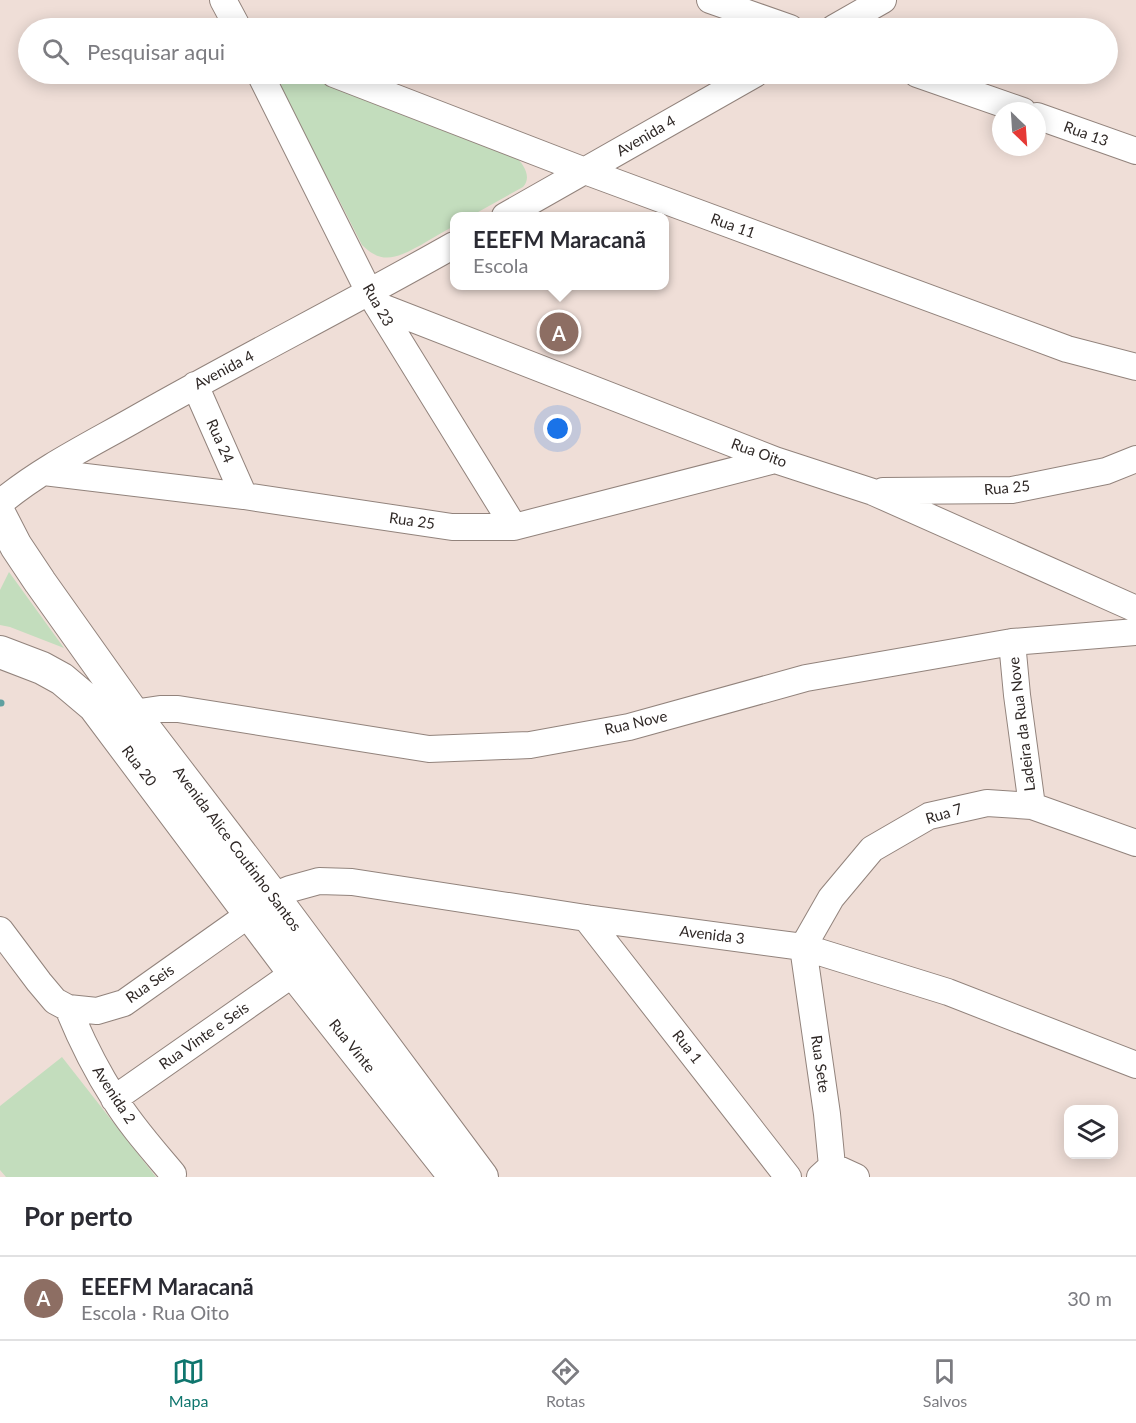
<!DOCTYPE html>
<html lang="pt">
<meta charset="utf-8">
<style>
:root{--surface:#fff;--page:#f2f2f3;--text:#2b2b33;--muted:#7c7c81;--line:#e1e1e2;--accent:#0f766e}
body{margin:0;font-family:Lato,sans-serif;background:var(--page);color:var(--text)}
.controls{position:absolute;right:18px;bottom:18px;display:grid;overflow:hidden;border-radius:12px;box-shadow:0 3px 15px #0003}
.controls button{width:54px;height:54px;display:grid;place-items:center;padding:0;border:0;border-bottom:2px solid var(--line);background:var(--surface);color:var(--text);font:30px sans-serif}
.compass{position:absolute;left:992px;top:102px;width:54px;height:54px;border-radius:50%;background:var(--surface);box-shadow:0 3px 15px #0003;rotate:155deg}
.you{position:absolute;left:558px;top:429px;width:21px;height:21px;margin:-15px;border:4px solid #fff;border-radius:50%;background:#1a73e8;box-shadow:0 0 0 9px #1a73e833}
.badge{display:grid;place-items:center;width:39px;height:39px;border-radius:50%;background:var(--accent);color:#fff;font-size:20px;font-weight:700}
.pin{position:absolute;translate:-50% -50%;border:3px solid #fff;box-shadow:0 2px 6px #0006}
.popup{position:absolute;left:450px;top:212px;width:219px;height:78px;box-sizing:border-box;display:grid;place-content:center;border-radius:12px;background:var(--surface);filter:drop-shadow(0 2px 4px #0005);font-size:20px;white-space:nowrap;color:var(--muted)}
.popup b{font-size:22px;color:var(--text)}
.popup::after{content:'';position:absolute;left:50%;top:100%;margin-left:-12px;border:12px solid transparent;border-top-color:var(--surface)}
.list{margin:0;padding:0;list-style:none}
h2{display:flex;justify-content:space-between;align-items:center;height:78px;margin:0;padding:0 24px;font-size:26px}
h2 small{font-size:20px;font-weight:400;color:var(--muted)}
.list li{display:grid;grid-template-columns:39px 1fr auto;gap:18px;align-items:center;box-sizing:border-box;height:84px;padding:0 24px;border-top:2px solid var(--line)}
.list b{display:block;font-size:22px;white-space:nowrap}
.list p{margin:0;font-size:20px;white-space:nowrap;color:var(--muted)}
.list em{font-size:20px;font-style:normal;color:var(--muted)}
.icon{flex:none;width:33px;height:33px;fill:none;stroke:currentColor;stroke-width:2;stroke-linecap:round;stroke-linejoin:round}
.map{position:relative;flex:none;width:1136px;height:1177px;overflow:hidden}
.search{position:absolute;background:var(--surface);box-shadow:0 3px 15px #0003;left:18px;right:18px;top:18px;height:66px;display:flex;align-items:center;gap:15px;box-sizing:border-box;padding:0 21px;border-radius:33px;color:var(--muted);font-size:22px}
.sheet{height:162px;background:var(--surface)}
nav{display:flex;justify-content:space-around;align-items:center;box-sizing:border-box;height:84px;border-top:2px solid var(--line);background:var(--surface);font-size:16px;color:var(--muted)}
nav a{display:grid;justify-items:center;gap:3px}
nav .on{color:var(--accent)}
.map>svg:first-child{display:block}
</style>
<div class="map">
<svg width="1136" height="1177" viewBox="0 0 1136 1177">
<rect width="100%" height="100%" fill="#efded7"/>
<path fill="#c3ddbd" d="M291 74H298L407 112 516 157C524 165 532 177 523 187L471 216H454V226C443 232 432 238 421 245 398 257 383 266 362 245L337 196 287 103C281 91 276 81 291 74Z
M9 572 64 648 10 627 0 625V590Z
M62 1057 156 1177H6L0 1170V1106Z"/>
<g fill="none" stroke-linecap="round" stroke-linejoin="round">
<path stroke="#5fa0a0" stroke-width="7" d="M0 703H1"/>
<g stroke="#92837c" stroke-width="28">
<path id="minor" d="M223 0 238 28
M710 0 790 28
M834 28 883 0
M260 74 369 292 514 527
M334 74 585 171 1067 349 1136 367
M917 74 1023 111
M1037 116 1136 151
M505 216 755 74
M377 305 775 460 873 492 1136 609
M195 385 244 496
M44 472 244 496 452 527H514L775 460
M883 491 1012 490 1106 471 1136 459
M0 503C42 468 92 444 139 417 243 358 350 304 454 245
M1012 642 1017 695 1032 806
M133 713 160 709H178L429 749 530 745 629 727 806 678 1012 642 1136 632
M273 896 290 889 319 881 352 882 586 918 803 947 948 992 1136 1065
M586 918 788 1177
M0 930 39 982 55 1001 68 1008 97 1011 124 1003 251 913
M803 947 831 898 872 849 929 816 987 803 1032 806 1136 843
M803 947 827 1114 832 1166 820 1177
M68 1008C81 1040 96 1070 114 1098 131 1126 153 1150 173 1174
M114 1099 294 973
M832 1166 856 1177"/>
</g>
<g stroke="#92837c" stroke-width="34">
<path id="major" d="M0 515 16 546 40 582 133 713 273 896 482 1177
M0 652 42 668 62 679 94 706 294 973 455 1177"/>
</g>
<use href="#minor" stroke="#fff" stroke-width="26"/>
<use href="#major" stroke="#fff" stroke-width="32"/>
</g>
<g text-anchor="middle" stroke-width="4.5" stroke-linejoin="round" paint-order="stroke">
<g font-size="15" fill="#2f2826" stroke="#fff">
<text transform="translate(1086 134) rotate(20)" y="5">Rua 13</text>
<text transform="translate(646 136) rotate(-30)" y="5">Avenida 4</text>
<text transform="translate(733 226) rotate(20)" y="5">Rua 11</text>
<text transform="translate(378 305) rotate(60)" y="5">Rua 23</text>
<text transform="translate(224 370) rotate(-28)" y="5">Avenida 4</text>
<text transform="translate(220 441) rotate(66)" y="5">Rua 24</text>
<text transform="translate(759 453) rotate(20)" y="5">Rua Oito</text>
<text transform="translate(1007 488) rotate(-5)" y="5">Rua 25</text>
<text transform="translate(412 521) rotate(8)" y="5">Rua 25</text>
<text transform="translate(636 723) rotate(-13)" y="5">Rua Nove</text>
<text transform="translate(1022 724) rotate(-97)" y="5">Ladeira da Rua Nove</text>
<text transform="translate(139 766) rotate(53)" y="5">Rua 20</text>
<text transform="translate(944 814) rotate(-17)" y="5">Rua 7</text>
<text transform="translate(237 849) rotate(53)" y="5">Avenida Alice Coutinho Santos</text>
<text transform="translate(712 935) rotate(7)" y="5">Avenida 3</text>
<text transform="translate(150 984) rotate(-35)" y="5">Rua Seis</text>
<text transform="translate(204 1036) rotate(-35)" y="5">Rua Vinte e Seis</text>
<text transform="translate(352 1046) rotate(51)" y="5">Rua Vinte</text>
<text transform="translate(687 1047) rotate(52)" y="5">Rua 1</text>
<text transform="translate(820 1064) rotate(82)" y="5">Rua Sete</text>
<text transform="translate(114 1095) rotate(57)" y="5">Avenida 2</text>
</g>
</g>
</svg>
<div class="controls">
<button><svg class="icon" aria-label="layers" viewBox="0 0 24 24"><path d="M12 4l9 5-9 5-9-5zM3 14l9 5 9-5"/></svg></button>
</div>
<svg class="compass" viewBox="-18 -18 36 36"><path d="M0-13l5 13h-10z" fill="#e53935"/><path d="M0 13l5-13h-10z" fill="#7c7c81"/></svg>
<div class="you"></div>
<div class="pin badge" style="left:559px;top:332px;background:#8d6e63">A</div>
<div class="popup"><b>EEEFM Maracanã</b>Escola</div>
<div class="search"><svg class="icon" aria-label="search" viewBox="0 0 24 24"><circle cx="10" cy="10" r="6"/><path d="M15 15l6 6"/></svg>Pesquisar aqui</div>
</div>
<section class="sheet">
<h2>Por perto<small></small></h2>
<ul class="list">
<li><span class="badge" style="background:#8d6e63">A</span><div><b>EEEFM Maracanã</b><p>Escola · Rua Oito</p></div><em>30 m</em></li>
</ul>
</section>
<nav>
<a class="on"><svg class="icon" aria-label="map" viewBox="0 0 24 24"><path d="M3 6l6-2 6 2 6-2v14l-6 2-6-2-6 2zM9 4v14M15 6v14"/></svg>Mapa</a>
<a><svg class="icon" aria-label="directions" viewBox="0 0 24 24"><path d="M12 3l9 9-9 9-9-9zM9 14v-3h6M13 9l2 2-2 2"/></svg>Rotas</a>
<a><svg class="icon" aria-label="saved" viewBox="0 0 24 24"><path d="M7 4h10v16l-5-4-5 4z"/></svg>Salvos</a>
</nav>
